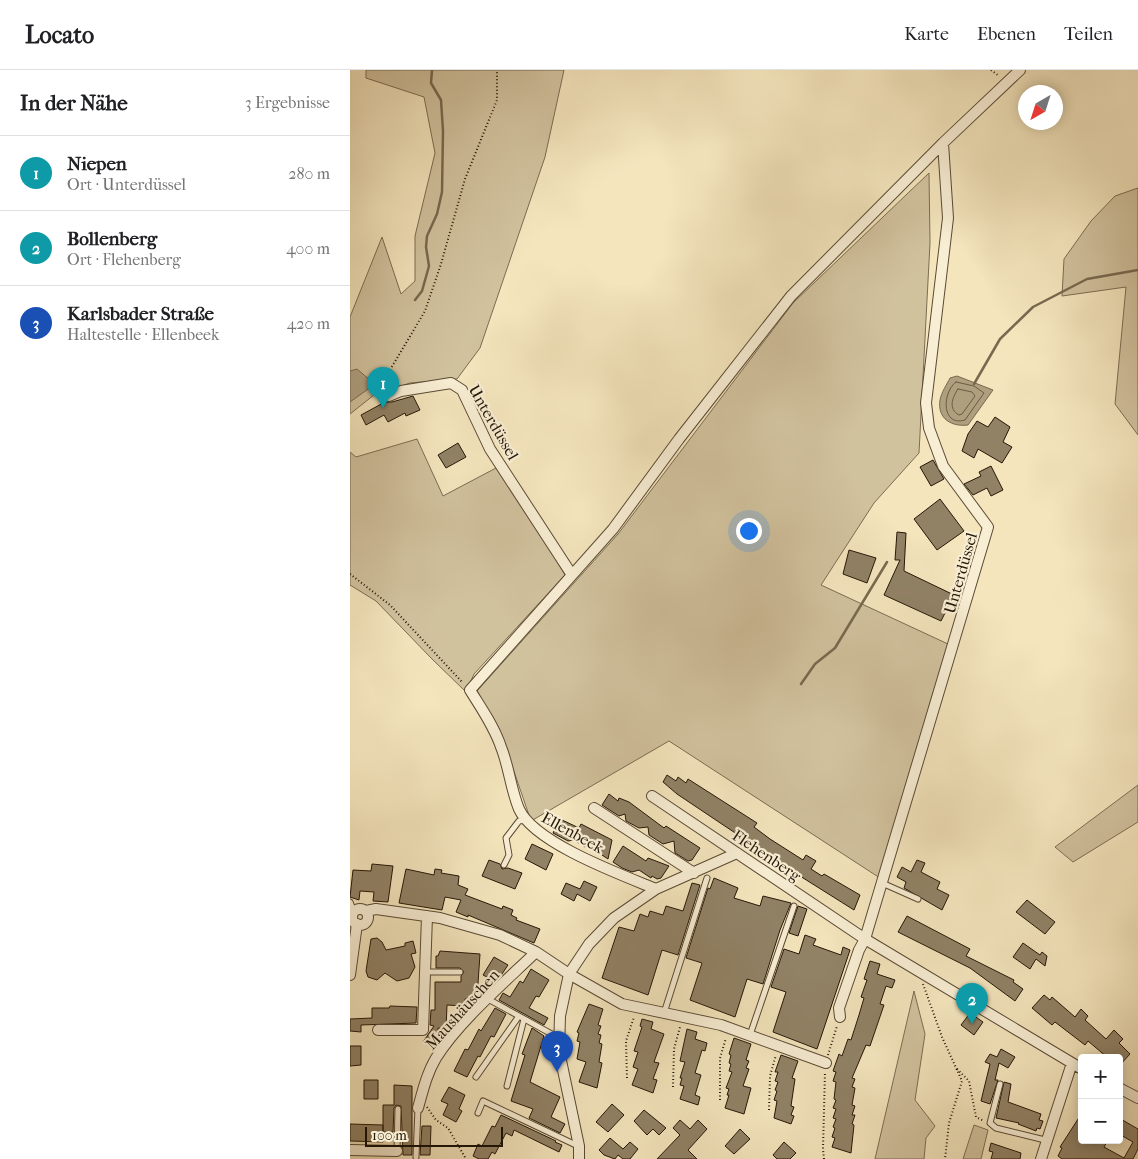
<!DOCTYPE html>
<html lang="de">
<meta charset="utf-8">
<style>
:root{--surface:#fff;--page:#f6f6f6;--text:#202124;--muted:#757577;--line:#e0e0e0;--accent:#8f2418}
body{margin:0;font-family:"IM FELL French Canon",serif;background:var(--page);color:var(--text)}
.controls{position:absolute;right:15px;bottom:15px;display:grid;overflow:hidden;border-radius:5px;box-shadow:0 2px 12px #0003}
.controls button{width:45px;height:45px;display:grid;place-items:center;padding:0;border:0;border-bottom:1px solid var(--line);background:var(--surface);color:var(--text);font:25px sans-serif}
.compass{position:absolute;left:668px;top:15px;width:45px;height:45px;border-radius:50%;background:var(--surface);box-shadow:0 2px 12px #0003;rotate:219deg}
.scale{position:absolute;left:15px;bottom:12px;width:138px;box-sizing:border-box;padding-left:5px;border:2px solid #261707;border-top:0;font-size:14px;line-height:18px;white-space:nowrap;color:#261707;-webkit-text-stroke:4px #f8eed4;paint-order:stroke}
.you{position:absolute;left:398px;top:460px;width:18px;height:18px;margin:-12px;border:4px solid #fff;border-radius:50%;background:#1a73e8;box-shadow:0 0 0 8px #1a73e833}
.badge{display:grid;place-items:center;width:32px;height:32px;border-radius:50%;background:var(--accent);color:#fff;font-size:16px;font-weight:700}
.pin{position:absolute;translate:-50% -41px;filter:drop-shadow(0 1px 2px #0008)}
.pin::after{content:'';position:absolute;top:26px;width:18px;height:15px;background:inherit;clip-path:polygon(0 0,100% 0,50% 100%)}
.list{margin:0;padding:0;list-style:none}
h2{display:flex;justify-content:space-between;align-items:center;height:65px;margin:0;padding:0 20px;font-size:21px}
h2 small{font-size:16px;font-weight:400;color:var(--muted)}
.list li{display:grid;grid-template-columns:32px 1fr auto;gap:15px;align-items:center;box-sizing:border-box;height:75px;padding:0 20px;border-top:1px solid var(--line)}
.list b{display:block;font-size:19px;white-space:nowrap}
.list p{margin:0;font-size:16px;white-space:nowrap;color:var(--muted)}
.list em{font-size:16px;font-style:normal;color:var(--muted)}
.map{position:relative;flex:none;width:788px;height:1089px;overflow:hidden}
header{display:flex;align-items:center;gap:30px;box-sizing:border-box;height:70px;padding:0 25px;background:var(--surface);border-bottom:1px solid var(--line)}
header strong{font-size:24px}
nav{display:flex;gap:28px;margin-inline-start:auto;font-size:18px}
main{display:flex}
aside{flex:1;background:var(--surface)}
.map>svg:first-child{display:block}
</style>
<header>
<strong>Locato</strong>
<nav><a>Karte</a><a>Ebenen</a><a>Teilen</a></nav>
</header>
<main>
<aside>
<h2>In der Nähe<small>3 Ergebnisse</small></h2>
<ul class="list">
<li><span class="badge" style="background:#0f9aa8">1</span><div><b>Niepen</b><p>Ort · Unterdüssel</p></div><em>280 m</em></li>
<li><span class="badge" style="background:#0f9aa8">2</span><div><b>Bollenberg</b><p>Ort · Flehenberg</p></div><em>400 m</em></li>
<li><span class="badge" style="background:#1a4fb4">3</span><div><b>Karlsbader Straße</b><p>Haltestelle · Ellenbeek</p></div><em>420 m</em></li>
</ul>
</aside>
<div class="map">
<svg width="788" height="1089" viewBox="0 0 788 1089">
<rect width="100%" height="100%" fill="#f4e5bd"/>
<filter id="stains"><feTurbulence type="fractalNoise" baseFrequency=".004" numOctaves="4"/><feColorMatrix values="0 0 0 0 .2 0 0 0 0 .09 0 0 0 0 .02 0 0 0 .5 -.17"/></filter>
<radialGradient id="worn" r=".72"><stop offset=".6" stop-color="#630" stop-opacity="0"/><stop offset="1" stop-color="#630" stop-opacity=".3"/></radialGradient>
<path fill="#d1c29e" stroke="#7c6c52" d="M16 0H214L195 87 130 278 107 309 60 313 24 325 0 344V247L32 167 51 224 65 211V166L85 83 74 27 16 8Z
M579 103 580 173 569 383 524 433 471 515 598 574 533 810 319 671 181 751 157 681 127 621 268 464 443 233Z
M788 118V365L765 334 776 217 712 226 714 189 741 151 765 126Z
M67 369 93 426 146 398 196 473 215 505 124 604 116 622 82 589 26 531 0 515V382L6 387Z
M788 715V752L723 792 705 777Z
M564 921 575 964 565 1030 585 1056 576 1068 574 1089H525Z
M624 1055 638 1060 631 1089H613Z"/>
<path fill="#ae9f7f" stroke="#78694f" d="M7 299 20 310 21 317 0 332V301Z
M607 306 643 320 618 355C602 357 587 349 590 330 591 323 597 314 600 308Z"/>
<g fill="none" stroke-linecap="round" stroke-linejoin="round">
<path stroke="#6a5b43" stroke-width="1" d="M606 312 624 316 634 323 615 350C591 357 592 322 606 312Z
M608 319 622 322 625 326 612 344 609 345C598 339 602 328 608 319Z"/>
<path stroke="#78694f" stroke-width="2.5" d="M65 230 72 221 79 196 76 177 77 166 87 144 92 122 93 61 91 30 81 13 82 0
M624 314 650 269 683 237 737 209 788 200
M451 614 465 594 485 578 537 492"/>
</g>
<path fill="#918266" stroke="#261707" d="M63 326 70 340 56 346 55 343 38 352 34 345 16 355 11 345 35 332H42Z
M645 347 660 357 653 372 662 377 652 393 628 379 624 388 612 381 618 364 627 351 638 357Z
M108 373 116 387 96 398 88 385Z
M583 390 594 409 581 416 570 397Z
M641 396 653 420 641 426 637 418 623 425 614 414 631 406 629 402Z
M590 429 614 461 587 480 564 449Z
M547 462 556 463 554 501 604 525 591 551 534 525 550 490H545Z
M499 480 526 488 517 513 493 504Z
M317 705 326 711 328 707 336 713 338 709 407 753 404 757 420 769 453 790 456 785 466 791 461 799 472 806 474 804 510 825 504 840 442 801 327 724 313 712Z
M259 724 268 731 269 728 279 732 314 758 316 756 350 778 342 790 338 791 325 783 324 771 313 774 299 765 298 757 289 758 276 751 275 744 269 746 252 735Z
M210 749 229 758 231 754 262 770 258 789 237 775 235 777 224 770 218 771 203 763Z
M182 774 203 784 196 800 175 789Z
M273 776 296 791 298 788 319 796 311 808 307 809 302 806 301 808 289 800 282 802 272 798 263 792Z
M139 790 150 794 152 799 158 798 172 803 165 819 132 806Z
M567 790 575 793 571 802 590 812 587 819 599 825 592 840 554 818 556 812 547 807 552 797 561 802Z
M22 794 43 796 38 832 23 831 24 822 10 821 9 830 0 827 3 800 21 801Z
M56 799 84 805 85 799 92 800 91 803 109 806 108 815 118 819 115 825 152 839 153 836 163 840 161 845 167 848 166 850 190 859 184 873 118 845V847L106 842 111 830 95 827 92 840 49 833Z
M364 808 388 818 384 828 410 836 413 826 441 833 430 860 413 914 397 909 385 947 340 930 352 893 336 888 358 818 360 819Z
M234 811 247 817 240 831 227 824 224 831 211 824 216 813 230 819Z
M342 813 350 815 328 885 312 880 298 925 252 908 269 857 284 861 290 844 298 847 300 841 313 845 316 836 333 841Z
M677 830 705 852 695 864 666 842Z
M448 836 457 839 448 866 439 863Z
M557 846 620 879 616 886 664 910 663 912 673 919 665 931 620 898 548 862Z
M455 865 466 869 463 875 491 885 493 877 500 880 467 979 423 962 436 922 421 917 434 879 449 884Z
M27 868 32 872 36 880 55 876V873L63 871 66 883 61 884 65 897 59 908 47 911 35 903 27 910 18 907 16 901 21 869Z
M673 873 690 885 692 882 697 886 695 896 686 889 680 899 663 887Z
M90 881 130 884 127 928 115 929 114 936 97 935 96 959 88 958V966L81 977 73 972 84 956 80 955 81 940H85V912H111V906L114 902 110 898H86V886H88Z
M144 887 158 895 150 907 144 903 141 909 133 905Z
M520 891 530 894 527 904 545 910 542 918 536 916 530 934 534 935 520 976 516 975 502 1008 505 1009 502 1017 505 1018 502 1035 505 1036 502 1045H505L502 1054 504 1055 501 1083 482 1077 485 1068 482 1067 485 1058 483 1057 486 1049 483 1048 486 1039 483 1038 486 1030 484 1029 486 1012 483 1011 486 1002 483 1001 489 984 492 986 498 969 501 970 509 945 514 928 511 927 517 910 514 909Z
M181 899 199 910 189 927 186 926 179 938 198 948 194 955 149 930 153 923 160 927 170 911 173 913Z
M694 925 700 930 702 927 725 947 731 939 738 946 735 950 756 969 764 960 773 969 769 973 780 984 769 996V988H758L738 971 735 975 705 952 702 955 682 938Z
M239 934 253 939 248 955 251 956 248 964 251 965 249 973 252 974 249 992 252 993 247 1018 229 1012 236 992 227 989 230 972 227 971 229 963 227 962Z
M40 936 67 937 66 953 11 955V962L0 961V949L22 948V938H39Z
M145 938 156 944 144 967 141 966 130 987 128 986 117 1007 104 1001 115 979 118 980 129 959 131 961Z
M620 943 633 952 624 965 611 955Z
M292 949 303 952 301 959 314 964 304 992 309 993 303 1009 307 1010 303 1023 282 1015 288 999 283 997 288 982 284 981 292 957 290 956Z
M182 958 194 966 180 1012 210 1027 201 1047 215 1054 210 1063 179 1048 183 1039 161 1031 175 985 172 984Z
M337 959 347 962 345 969 357 973 355 981 352 980 345 1003 351 1005 345 1025 350 1027 348 1035 330 1029 334 1016 330 1015 332 1008H330L335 992 330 991Z
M384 968 401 974 396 990 399 991 396 998 399 999 393 1016 401 1018 394 1044 375 1038 379 1025H377L379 1019 376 1018 382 1002 379 1001 381 994 379 993 381 985 379 984Z
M0 976H11V995L0 996Z
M651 979 665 987 658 998 649 993 645 1010H648L640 1034 631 1031 640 994 635 992 640 984 647 987Z
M431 985 448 991 442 1008 445 1009 441 1036 444 1037 441 1045 444 1046 441 1054 424 1048 427 1031 424 1030 427 1021 425 1020 428 1012 425 1011 428 1002H425Z
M14 1010H28V1029H14Z
M654 1012 661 1014 658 1032 691 1044 689 1050 693 1051 690 1059 687 1058 686 1061 668 1054 669 1053 646 1048Z
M44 1015 62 1016V1085H53L51 1036 46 1035 44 1038 43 1062H33V1035H44Z
M99 1017 115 1025 109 1039 112 1041 106 1052 93 1045 98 1034 91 1031Z
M262 1034 274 1045 258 1062 246 1052Z
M294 1040 316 1058 309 1065 303 1059 297 1065 284 1051Z
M732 1043V1070H740L746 1074 748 1070H758L754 1077 774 1088 783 1072 769 1064V1048L788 1059V1079L783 1089H712L708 1086 712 1078 710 1077Z
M151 1045 206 1071 205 1072 212 1075 209 1082 164 1060 162 1066 156 1063 145 1084 142 1082 138 1089H129L123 1086 128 1074 132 1076 142 1056 145 1057Z
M330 1050 340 1059 348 1050 357 1059 338 1080 347 1089H307L330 1065 323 1058Z
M0 1054 33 1055V1072L0 1071Z
M72 1056H81L80 1085H70Z
M390 1059 400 1069 384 1084 375 1076Z
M260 1068 273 1079 280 1072 288 1079 280 1089H273L268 1085 265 1089 254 1085 249 1080Z
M434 1072 446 1083 440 1089H427L423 1085Z
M641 1073 671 1083 670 1089H641L643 1082 639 1081Z"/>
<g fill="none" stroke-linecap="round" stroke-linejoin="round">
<g stroke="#5a4a34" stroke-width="7">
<path id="lane" d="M154 795 159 785 156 768 169 751 176 750
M532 813 568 829
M0 832 4 842
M75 902H110
M138 929 209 968
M314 943 357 808
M400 965 444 836
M126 1007 169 946
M650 1014 640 1053 646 1058 695 1070
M157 1016 174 949
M128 1043 133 1031 228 1076
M47 1081 48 1039
M66 1087 68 1038"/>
</g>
<g stroke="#5a4a34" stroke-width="12">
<path id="street" d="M35 308 32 318 33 324 39 326 51 321 101 313 112 320 140 379 222 505
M302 726 515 869 732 999
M244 738 344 803
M306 819C272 805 184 773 169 739 161 720 159 697 151 677 144 656 131 638 120 620L263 459 329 369 441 226 593 73 670 0
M2 847a8 8 0 1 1 16 0a8 8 0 1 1-16 0Z
M16 841 26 839 90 848 150 865 186 882 219 904 272 934 371 955 476 993
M0 905 7 854
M490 947 489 938 509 880 515 869 638 457 593 396 579 358 576 333 598 148 593 73
M28 960H73L77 846
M769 1018 788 1028
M68 1038C73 1020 77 1003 86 988 108 952 155 912 186 882
M0 1080 47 1081
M229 1089V1076L209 981 210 946 219 904 239 874 264 848 306 819 387 783
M691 1089 722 993"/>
</g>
<path stroke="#261707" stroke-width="2" stroke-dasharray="1 2.5" stroke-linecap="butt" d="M641 0 649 6
M40 300 75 241 91 194 115 109 147 30V0
M0 504 40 535 113 613
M573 914 592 967 612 1011 599 1053 595 1089
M478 985 487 956
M607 999 619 1011 626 1047 634 1051
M277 1008 276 971 284 947
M323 1017 324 979 330 957
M370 1030V988L376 968
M77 1037 86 1050 98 1058 116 1089
M419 1040 420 1006 426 985
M474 1089 473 1079 475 1002"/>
<use href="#lane" stroke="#f8eed4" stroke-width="5"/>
<use href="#street" stroke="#f8eed4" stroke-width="10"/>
</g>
<g text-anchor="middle" stroke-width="4.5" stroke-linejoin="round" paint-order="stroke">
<g font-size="16" fill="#261707" stroke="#f8eed4">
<text transform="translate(144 352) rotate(60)" y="6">Unterdüssel</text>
<text transform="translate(610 503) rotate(-74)" y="6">Unterdüssel</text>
<text transform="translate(223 762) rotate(29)" y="6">Ellenbeek</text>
<text transform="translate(417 785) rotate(34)" y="6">Flehenberg</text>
<text transform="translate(112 939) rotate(-48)" y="6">Maushäuschen</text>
</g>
</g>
<rect width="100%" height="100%" filter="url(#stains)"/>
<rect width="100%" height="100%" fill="url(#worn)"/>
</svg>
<div class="controls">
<button>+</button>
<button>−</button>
</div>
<svg class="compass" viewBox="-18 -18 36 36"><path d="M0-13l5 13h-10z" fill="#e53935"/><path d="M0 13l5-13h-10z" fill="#757577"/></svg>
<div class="scale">100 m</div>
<div class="you"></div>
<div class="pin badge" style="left:33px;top:338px;background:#0f9aa8">1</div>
<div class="pin badge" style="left:622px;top:954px;background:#0f9aa8">2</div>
<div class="pin badge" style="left:207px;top:1002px;background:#1a4fb4">3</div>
</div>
</main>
